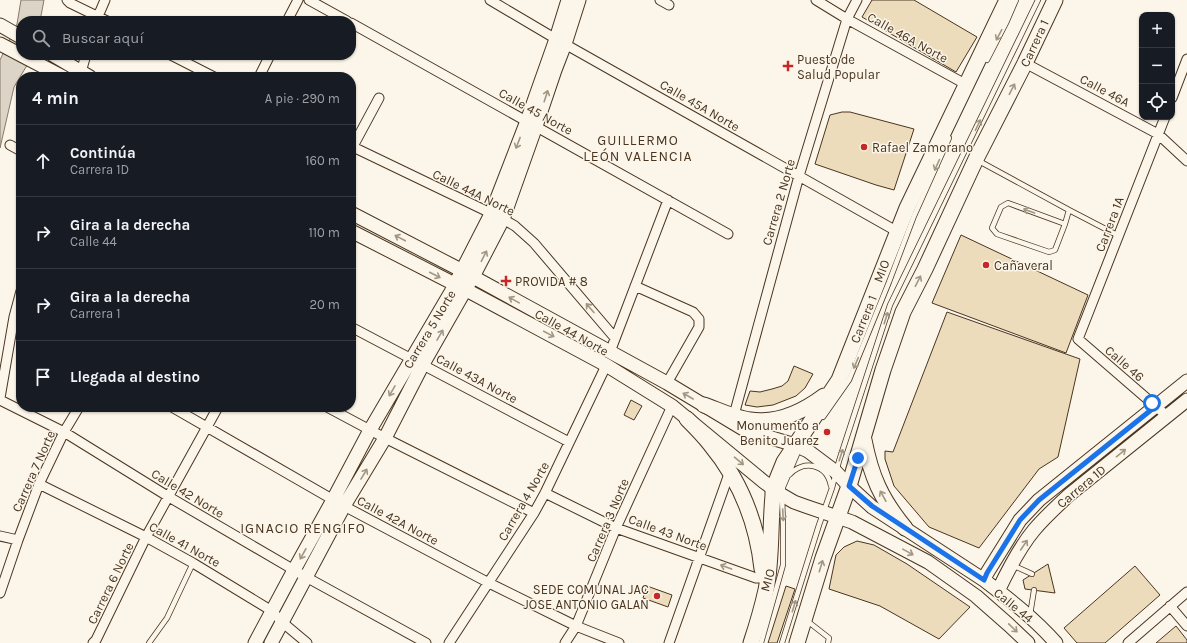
<!DOCTYPE html>
<html lang="es">
<meta charset="utf-8">
<style>
:root{--surface:#171b24;--page:#20242c;--text:#f1f3f6;--muted:#9ea1a6;--line:#363941}
body{margin:0;font-family:Karla,sans-serif;background:var(--page);color:var(--text)}
.controls{position:absolute;right:12px;top:12px;display:grid;overflow:hidden;border-radius:8px;box-shadow:0 1px 3px #0004}
.controls button{width:36px;height:36px;display:grid;place-items:center;padding:0;border:0;border-bottom:1px solid var(--line);background:var(--surface);color:var(--text);font:20px sans-serif}
.stop{position:absolute;width:12px;height:12px;margin:-9px;border:3px solid #1a73e8;border-radius:50%;background:#fff}
.stop.end{background:#1a73e8;border-color:#fff;box-shadow:0 1px 4px #0008}
.list{margin:0;padding:0;list-style:none}
h2{display:flex;justify-content:space-between;align-items:center;height:52px;margin:0;padding:0 16px;font-size:17px}
h2 small{font-size:13px;font-weight:400;color:var(--muted)}
.list li{display:grid;grid-template-columns:26px 1fr auto;gap:12px;align-items:center;box-sizing:border-box;height:72px;padding:0 16px;border-top:1px solid var(--line)}
.list b{display:block;font-size:15px;white-space:nowrap}
.list p{margin:0;font-size:13px;white-space:nowrap;color:var(--muted)}
.list em{font-size:13px;font-style:normal;color:var(--muted)}
.icon{flex:none;width:22px;height:22px;fill:none;stroke:currentColor;stroke-width:2;stroke-linecap:round;stroke-linejoin:round}
.map{position:relative;flex:none;width:1187px;height:643px;overflow:hidden}
.search{position:absolute;background:var(--surface);box-shadow:0 1px 3px #0004;left:16px;top:16px;width:340px;height:44px;display:flex;align-items:center;gap:10px;box-sizing:border-box;padding:0 14px;border-radius:16px;color:var(--muted);font-size:15px}
.panel{position:absolute;background:var(--surface);box-shadow:0 1px 3px #0004;left:16px;top:72px;width:340px;height:340px;border-radius:16px}
.map>svg:first-child{display:block}
</style>
<div class="map">
<svg width="1187" height="643" viewBox="0 0 1187 643">
<rect width="100%" height="100%" fill="#fbf6e9"/>
<path fill="#dcd4c6" stroke="#887966" d="M21 0H44L40 21H21V55L32 57 14 87 0 148V60L17 24Z"/>
<path fill="#ecdcbc" stroke="#4a3520" d="M872 0H914L977 37 956 72 862 17Z
M842 112H850L914 129 894 190 876 185 815 164 830 115Z
M961 235 1088 295 1066 353 932 303Z
M947 312 1080 359 1058 457 1039 469 979 548 929 527 894 486 885 459V451L893 452Z
M794 366 813 374 805 388 796 396 773 405 757 407 745 405 750 391 760 392 772 389 782 386 788 381Z
M631 400 642 406 634 420 624 415Z
M857 541 874 545 907 564 970 607 939 639 880 606 829 589 836 555 844 547Z
M1048 564 1055 593 1025 589 1023 580Z
M1135 566 1160 595 1105 643H1077L1064 628Z
M647 586 672 595 668 607 643 598Z
M786 586 795 589 777 643H768Z
M1176 626 1187 640V643H1156Z"/>
<g fill="none" stroke-linecap="round" stroke-linejoin="round">
<g stroke="#4a3520" stroke-width="6">
<path id="lane" d="M987 60 1006 23 1016 0
M977 160 1069 210 1065 224 1055 250 1049 252 997 234 992 228 1001 207 1008 203 1065 224
M1069 210 1119 236
M823 417 849 380 889 282 914 216 949 138
M789 475C804 459 827 464 831 486
M1012 565 1032 574
M1030 615 1034 590
M806 620 829 638 828 643
M149 643 167 618 193 563
M761 643 783 565V525L782 495 783 487 797 454
M782 643 819 525 832 488 839 461 890 305 1038 0"/>
</g>
<g stroke="#4a3520" stroke-width="11">
<path id="street" d="M67 0 70 3 107 21
M309 0 347 21
M490 0 556 39 898 232
M660 0 669 5
M816 0 847 19 967 85
M96 21 105 0
M287 21 298 0
M351 23 728 234
M171 55 214 77
M1025 63 1158 134 1187 161
M81 72 86 55
M259 77 270 55
M1172 98 1187 59
M1165 117 1078 339 1167 416
M10 145 21 151
M351 146 503 219 515 226 534 243 615 338
M351 150 379 98
M635 286 693 312 699 319V327L667 383
M351 327 569 442
M610 352 668 200
M0 398 14 317 21 291
M0 400 64 432 169 497 306 577 426 643
M172 407 344 506 489 583 576 626 619 643
M327 407 385 438 534 513
M734 415 799 176 847 19 857 0
M39 484 146 537 193 563 272 611 282 622 307 643
M545 493 616 528 756 578H763
M0 536 18 540
M0 593 18 540 39 484 64 432 79 407
M1170 606 1187 626
M93 643 96 640 146 537 218 407
M449 643 534 513 545 493 603 372 606 365
M565 643 576 626 616 528 672 406
M669 643 730 471
M1128 643 1187 592"/>
</g>
<g stroke="#4a3520" stroke-width="15">
<path id="secondary" d="M0 25 21 37
M0 44 21 55
M21 55 63 77
M53 55 90 77
M351 213 455 267 667 383 745 430 795 445 808 451 836 472 849 486 872 507 984 580C1009 599 1035 619 1056 643
M351 231 472 293 606 365 672 406 764 482 782 495 794 502 805 506 852 522 928 562 976 596 1009 625 1028 643
M984 580 987 573 1020 520 1039 500 1187 381
M998 591C1008 570 1019 548 1034 530 1045 517 1057 506 1069 495L1187 400
M255 643 294 570 333 500 370 430 451 292 491 214 527 121 556 39 568 0
M271 643 344 506 385 438 423 364 476 271 503 219 536 126 555 70 565 44 579 0"/>
</g>
<g stroke="#4a3520" stroke-width="17">
<path id="primary" d="M704 405C718 410 735 418 750 420 777 424 804 411 824 396
M687 419C695 427 703 435 710 444 740 480 757 523 762 569
M864 440C871 476 881 499 905 528
M751 643C757 625 762 608 766 590 772 559 770 527 773 495V489L784 462 839 380 907 208 1007 0
M797 643 823 558 849 486 883 370 903 312 925 269 976 159 1025 63 1055 0"/>
</g>
<use href="#lane" stroke="#fbf6e9" stroke-width="4.5"/>
<use href="#street" stroke="#fbf6e9" stroke-width="9"/>
<use href="#secondary" stroke="#fbf6e9" stroke-width="13"/>
<use href="#primary" stroke="#fbf6e9" stroke-width="15"/>
</g>
<defs><path id="oneway-shaft" d="M-6 0H5M1.5-3L5.5 0L1.5 3" fill="none" stroke-width="1.6" stroke-linecap="round" stroke-linejoin="round"/></defs>
<g stroke="#a29684">
<use href="#oneway-shaft" transform="translate(999 35) rotate(118)"/>
<use href="#oneway-shaft" transform="translate(1012 89) rotate(-63)"/>
<use href="#oneway-shaft" transform="translate(546 96) rotate(-72)"/>
<use href="#oneway-shaft" transform="translate(978 125) rotate(-64)"/>
<use href="#oneway-shaft" transform="translate(518 143) rotate(111)"/>
<use href="#oneway-shaft" transform="translate(937 165) rotate(114)"/>
<use href="#oneway-shaft" transform="translate(1029 211) rotate(-160)"/>
<use href="#oneway-shaft" transform="translate(400 238) rotate(-152)"/>
<use href="#oneway-shaft" transform="translate(484 256) rotate(-63)"/>
<use href="#oneway-shaft" transform="translate(435 275) rotate(27)"/>
<use href="#oneway-shaft" transform="translate(918 281) rotate(-63)"/>
<use href="#oneway-shaft" transform="translate(514 300) rotate(-151)"/>
<use href="#oneway-shaft" transform="translate(590 308) rotate(-131)"/>
<use href="#oneway-shaft" transform="translate(886 318) rotate(-72)"/>
<use href="#oneway-shaft" transform="translate(549 334) rotate(28)"/>
<use href="#oneway-shaft" transform="translate(440 335) rotate(-60)"/>
<use href="#oneway-shaft" transform="translate(856 363) rotate(113)"/>
<use href="#oneway-shaft" transform="translate(392 391) rotate(120)"/>
<use href="#oneway-shaft" transform="translate(688 396) rotate(-150)"/>
<use href="#oneway-shaft" transform="translate(1121 453) rotate(-39)"/>
<use href="#oneway-shaft" transform="translate(841 455) rotate(-72)"/>
<use href="#oneway-shaft" transform="translate(739 461) rotate(40)"/>
<use href="#oneway-shaft" transform="translate(364 474) rotate(-59)"/>
<use href="#oneway-shaft" transform="translate(883 496) rotate(-119)"/>
<use href="#oneway-shaft" transform="translate(783 515) rotate(87)"/>
<use href="#oneway-shaft" transform="translate(1024 545) rotate(-56)"/>
<use href="#oneway-shaft" transform="translate(908 552) rotate(29)"/>
<use href="#oneway-shaft" transform="translate(303 554) rotate(119)"/>
<use href="#oneway-shaft" transform="translate(821 566) rotate(-73)"/>
<use href="#oneway-shaft" transform="translate(726 567) rotate(-160)"/>
<use href="#oneway-shaft" transform="translate(794 606) rotate(-73)"/>
<use href="#oneway-shaft" transform="translate(1013 628) rotate(44)"/>
</g>
<g fill="none" stroke-linecap="round" stroke-linejoin="round">
<path stroke="#1a73e8" stroke-width="5" d="M858 458 849 486 872 506 984 580 987 573 1020 520 1039 500 1156 406 1152 403"/>
</g>
<g fill="#c62828" stroke="#fbf6e9" stroke-width="1.5">
<path d="M786 60h4v4h4v4h-4v4h-4v-4h-4v-4h4z"/>
<circle cx="864" cy="147" r="4"/>
<circle cx="986" cy="265" r="4"/>
<path d="M504 275h4v4h4v4h-4v4h-4v-4h-4v-4h4z"/>
<circle cx="827" cy="432" r="4"/>
<circle cx="657" cy="596" r="4"/>
</g>
<g text-anchor="middle" stroke-width="3" stroke-linejoin="round" paint-order="stroke">
<g font-size="13" fill="#4a3520" stroke="#fbf6e9">
<text transform="translate(908 37) rotate(29)" y="5">Calle 46A Norte</text>
<text transform="translate(1034 43) rotate(-65)" y="5">Carrera 1</text>
<text transform="translate(1105 90) rotate(28)" y="5">Calle 46A</text>
<text transform="translate(700 105) rotate(30)" y="5">Calle 45A Norte</text>
<text transform="translate(536 111) rotate(29)" y="5">Calle 45 Norte</text>
<text transform="translate(474 192) rotate(26)" y="5">Calle 44A Norte</text>
<text transform="translate(778 202) rotate(-74)" y="5">Carrera 2 Norte</text>
<text transform="translate(1109 224) rotate(-69)" y="5">Carrera 1A</text>
<text transform="translate(881 271) rotate(-69)" y="5">MIO</text>
<text transform="translate(863 319) rotate(-68)" y="5">Carrera 1</text>
<text transform="translate(429 329) rotate(-59)" y="5">Carrera 5 Norte</text>
<text transform="translate(572 332) rotate(29)" y="5">Calle 44 Norte</text>
<text transform="translate(1125 363) rotate(41)" y="5">Calle 46</text>
<text transform="translate(477 378) rotate(28)" y="5">Calle 43A Norte</text>
<text transform="translate(33 471) rotate(-66)" y="5">Carrera 7 Norte</text>
<text transform="translate(1081 486) rotate(-40)" y="5">Carrera 1D</text>
<text transform="translate(188 493) rotate(31)" y="5">Calle 42 Norte</text>
<text transform="translate(523 501) rotate(-60)" y="5">Carrera 4 Norte</text>
<text transform="translate(398 520) rotate(28)" y="5">Calle 42A Norte</text>
<text transform="translate(607 520) rotate(-67)" y="5">Carrera 3 Norte</text>
<text transform="translate(668 532) rotate(20)" y="5">Calle 43 Norte</text>
<text transform="translate(185 544) rotate(29)" y="5">Calle 41 Norte</text>
<text transform="translate(767 580) rotate(-74)" y="5">MIO</text>
<text transform="translate(110 583) rotate(-64)" y="5">Carrera 6 Norte</text>
<text transform="translate(1014 605) rotate(39)" y="5">Calle 44</text>
</g>
<g font-size="13" fill="#4a3520" stroke="#fbf6e9" text-anchor="start">
<text x="797" y="64">Puesto de<tspan x="797" dy="15">Salud Popular</tspan></text>
<text x="872" y="152">Rafael Zamorano</text>
<text x="994" y="270">Cañaveral</text>
<text x="515" y="286">PROVIDA # 8</text>
<text x="819" y="430" text-anchor="end">Monumento a<tspan x="819" dy="15">Benito Juarez</tspan></text>
<text x="649" y="594" text-anchor="end">SEDE COMUNAL JAC<tspan x="649" dy="15">JOSE ANTONIO GALAN</tspan></text>
</g>
<g font-size="14" letter-spacing="1" fill="#4a3520" stroke="#fbf6e9">
<text x="638" y="145">GUILLERMO<tspan x="638" dy="16">LEÓN VALENCIA</tspan></text>
<text x="303" y="533">IGNACIO RENGIFO</text>
</g>
</g>
</svg>
<div class="controls">
<button>+</button>
<button>−</button>
<button><svg class="icon" aria-label="locate" viewBox="0 0 24 24"><circle cx="12" cy="12" r="6"/><path d="M12 2v4M12 18v4M2 12h4M18 12h4"/></svg></button>
</div>
<div class="stop" style="left:1152px;top:403px"></div>
<div class="stop end" style="left:858px;top:458px"></div>
<div class="search"><svg class="icon" aria-label="search" viewBox="0 0 24 24"><circle cx="10" cy="10" r="6"/><path d="M15 15l6 6"/></svg>Buscar aquí</div>
<section class="panel">
<h2>4 min<small>A pie · 290 m</small></h2>
<ul class="list">
<li><svg class="icon" aria-label="ahead" viewBox="0 0 24 24"><path d="M12 20V5M6 11l6-6 6 6"/></svg><div><b>Continúa</b><p>Carrera 1D</p></div><em>160 m</em></li>
<li><svg class="icon" aria-label="right" viewBox="0 0 24 24"><path d="M7 20v-9h11M14 6l5 5-5 5"/></svg><div><b>Gira a la derecha</b><p>Calle 44</p></div><em>110 m</em></li>
<li><svg class="icon" aria-label="right" viewBox="0 0 24 24"><path d="M7 20v-9h11M14 6l5 5-5 5"/></svg><div><b>Gira a la derecha</b><p>Carrera 1</p></div><em>20 m</em></li>
<li><svg class="icon" aria-label="arrive" viewBox="0 0 24 24"><path d="M6 21V4h12l-3 4 3 4H6"/></svg><div><b>Llegada al destino</b></div></li>
</ul>
</section>
</div>
